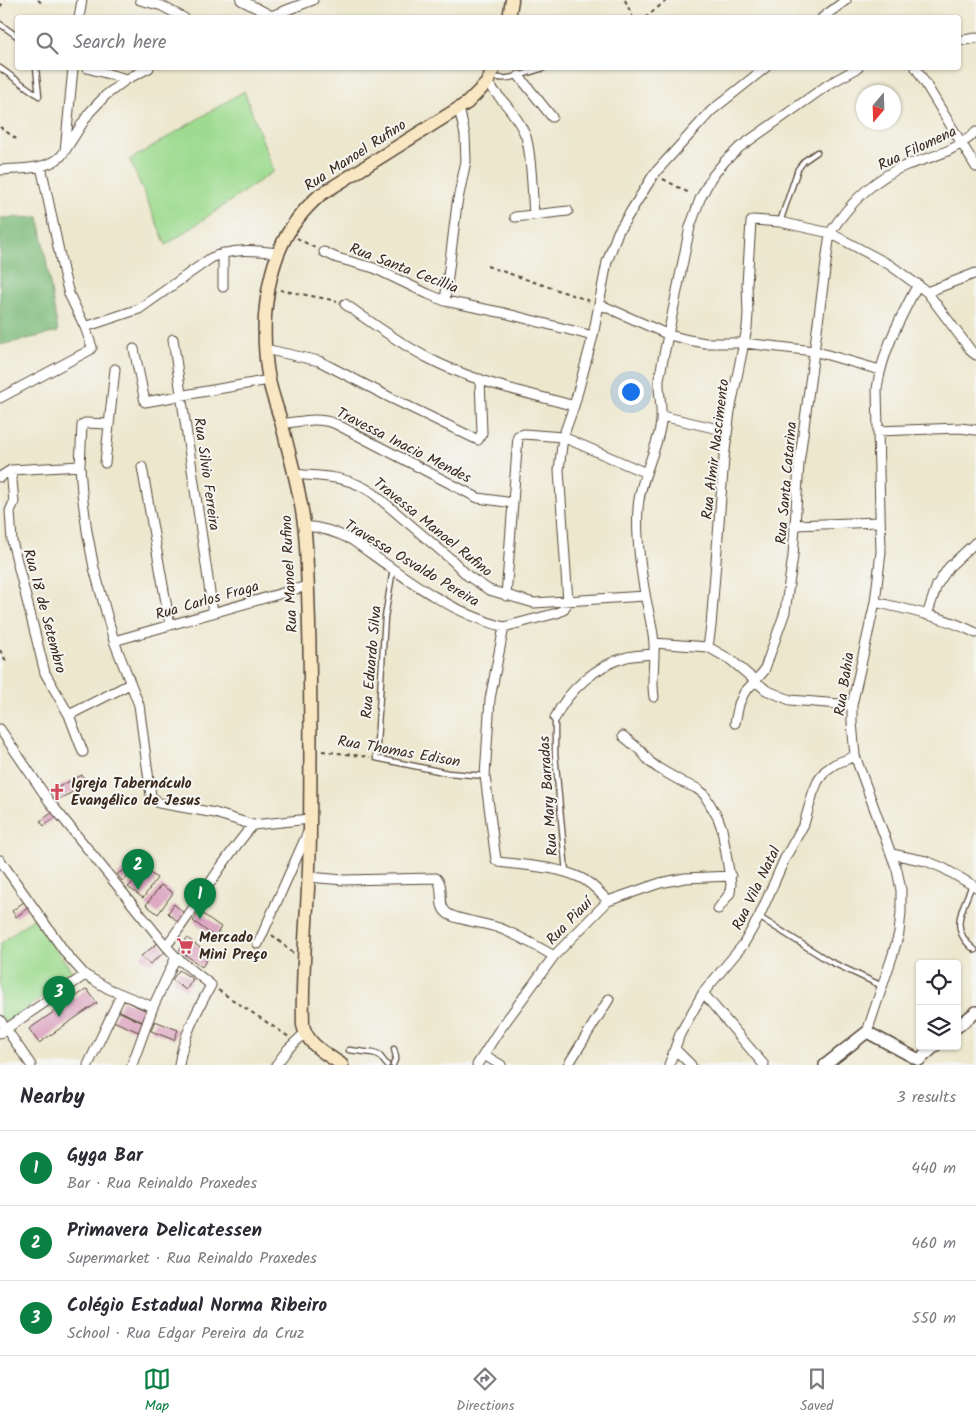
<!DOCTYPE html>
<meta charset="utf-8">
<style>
:root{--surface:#fff;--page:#f2f2f3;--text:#2b2b33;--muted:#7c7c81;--line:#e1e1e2;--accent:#0b8043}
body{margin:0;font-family:Kalam,sans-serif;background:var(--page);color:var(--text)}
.controls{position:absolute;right:15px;bottom:15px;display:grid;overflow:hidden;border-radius:5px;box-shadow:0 1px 4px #0004}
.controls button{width:45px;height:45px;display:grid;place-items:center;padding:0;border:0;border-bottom:1px solid var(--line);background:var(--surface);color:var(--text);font:25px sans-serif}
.compass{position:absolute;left:856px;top:85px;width:45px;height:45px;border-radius:50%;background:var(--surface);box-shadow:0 1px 4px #0004;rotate:199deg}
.you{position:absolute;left:630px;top:391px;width:18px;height:18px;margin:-12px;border:4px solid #fff;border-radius:50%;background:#1a73e8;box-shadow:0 0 0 8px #1a73e833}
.badge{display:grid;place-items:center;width:32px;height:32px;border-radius:50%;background:var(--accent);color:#fff;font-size:16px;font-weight:700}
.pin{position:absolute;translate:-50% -41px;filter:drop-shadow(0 1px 2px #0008)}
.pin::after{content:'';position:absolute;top:26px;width:18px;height:15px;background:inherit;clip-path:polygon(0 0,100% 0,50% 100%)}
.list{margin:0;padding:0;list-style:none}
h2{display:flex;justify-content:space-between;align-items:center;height:65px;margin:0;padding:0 20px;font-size:21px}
h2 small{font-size:16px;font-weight:400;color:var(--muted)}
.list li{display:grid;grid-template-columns:32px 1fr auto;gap:15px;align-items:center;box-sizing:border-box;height:75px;padding:0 20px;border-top:1px solid var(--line)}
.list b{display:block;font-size:19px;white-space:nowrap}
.list p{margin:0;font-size:16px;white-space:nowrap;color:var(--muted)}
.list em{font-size:16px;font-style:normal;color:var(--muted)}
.icon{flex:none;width:28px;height:28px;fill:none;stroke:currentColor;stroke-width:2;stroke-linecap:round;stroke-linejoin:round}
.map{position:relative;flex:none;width:976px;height:1065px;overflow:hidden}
.search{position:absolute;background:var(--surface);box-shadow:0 1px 4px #0004;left:15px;right:15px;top:15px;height:55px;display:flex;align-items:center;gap:12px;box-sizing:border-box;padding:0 18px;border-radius:5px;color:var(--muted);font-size:19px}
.sheet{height:290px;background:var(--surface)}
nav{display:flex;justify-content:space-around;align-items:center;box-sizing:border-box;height:70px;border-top:1px solid var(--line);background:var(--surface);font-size:14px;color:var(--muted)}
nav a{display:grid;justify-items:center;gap:2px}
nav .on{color:var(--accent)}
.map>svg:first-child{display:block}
</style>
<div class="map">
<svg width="976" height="1065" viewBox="0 0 976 1065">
<rect width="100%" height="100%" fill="#f6f6f2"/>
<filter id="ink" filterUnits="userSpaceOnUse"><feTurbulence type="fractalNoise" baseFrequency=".02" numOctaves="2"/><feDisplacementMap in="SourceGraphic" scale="10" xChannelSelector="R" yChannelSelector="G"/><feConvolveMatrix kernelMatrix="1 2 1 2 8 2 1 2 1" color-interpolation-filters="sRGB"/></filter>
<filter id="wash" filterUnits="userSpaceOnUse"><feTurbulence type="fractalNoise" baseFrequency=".0096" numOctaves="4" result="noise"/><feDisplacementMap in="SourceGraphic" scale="20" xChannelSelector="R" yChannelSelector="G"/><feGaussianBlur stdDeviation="1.12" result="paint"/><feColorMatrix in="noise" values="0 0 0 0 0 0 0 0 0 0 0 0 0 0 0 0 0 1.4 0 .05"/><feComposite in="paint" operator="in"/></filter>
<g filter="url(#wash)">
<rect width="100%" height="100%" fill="#ece7cd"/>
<path fill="#9edb90" stroke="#6c8257" d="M244 91 274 171 166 245 130 160Z
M33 918 74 974 6 1023 0 1016V944Z"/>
<path fill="#7ebb7a" stroke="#5c724c" d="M39 217 58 332 0 345V218Z"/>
<g id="blocks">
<path fill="#d899b9" d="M82 775 87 785 57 800 52 790Z
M53 812 56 817 44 826 40 821Z
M131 867 134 872 122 881 117 874Z
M146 870 157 878 143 898 128 887Z
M161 885 173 893 158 914 146 905Z
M25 901 29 907 16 917 12 911Z
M174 904 185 914 179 923 168 913Z
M200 912 221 927 215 937 193 921Z
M187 938 210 955 202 967 179 950Z
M159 942 166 951 150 964 141 956Z
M179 970 193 979 186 990 172 980Z
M87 989 97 1003 39 1043 29 1029Z
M123 1000 149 1012 145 1023 118 1010Z
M118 1011 145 1024 141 1033 113 1021Z
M155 1021 178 1030 174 1040 151 1031Z"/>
</g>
</g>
<g filter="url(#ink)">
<use href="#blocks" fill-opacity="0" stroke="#564638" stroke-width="1"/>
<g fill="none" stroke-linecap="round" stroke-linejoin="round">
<g stroke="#564638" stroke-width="7">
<path id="service" d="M0 24 18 37
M0 68 39 96
M36 68 39 96
M490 76C508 83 527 72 544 68
M780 222 798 169 804 161 817 152
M393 569 385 617 376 758 448 773 485 776
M555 718V754L566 872
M972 885C962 911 948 929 975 950
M759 917 829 961 882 986
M349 1050 373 1053 379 1055 387 1065
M393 1065 396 1057 394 1049"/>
</g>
<g stroke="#564638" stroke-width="11">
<path id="minor" d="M140 0 162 6 184 18
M241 0 270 15
M79 18 82 0
M266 18 313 0
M822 18 846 0
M958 41 976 38
M87 68 127 79 149 68
M916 68 976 167
M519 76 552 117
M487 83C501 99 518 116 526 137 532 156 532 193 534 214
M66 149 89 113 106 95 127 79
M0 170C20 168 53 171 65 151L73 68
M515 217 568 211
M324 252 337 258 374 268 428 294 445 301 504 313 593 336
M223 287V253
M927 292 976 273
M445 301 457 204 466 161 465 135 459 108
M345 304C372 323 399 343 428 358 473 382 525 392 574 406L563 437 559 470 568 602 563 610 557 613 504 627 490 699 485 776 496 860 499 862C527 866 555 866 581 878 592 883 600 893 608 901
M599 304 669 335 689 340 705 343H744L814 351 880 370
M85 327 139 309 211 258C232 248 255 250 277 253
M173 339 213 613
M134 349 145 402 269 380
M265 349 319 361 391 398 478 440 482 433 480 379
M0 398 90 350 92 347 85 327 69 294 64 275 41 166
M574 406 593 336 607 262 618 232 654 174 711 111 765 68
M662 416 727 431
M108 424 85 423 82 425 80 466 82 493 87 531 94 568 114 641 139 705 151 796 159 803 215 813 253 825 310 819
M281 424C300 421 318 417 336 424L478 498 513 503
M878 431 960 428 976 430
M105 463 115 369
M142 467 170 625
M11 470 14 502 10 511 12 541 45 673 69 715 83 752
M293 474C324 477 346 475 373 493L453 561 468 576 489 590 534 603 645 596
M0 477 11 470 80 466
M794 525 880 522
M304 526C321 527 336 532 352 540 399 573 447 612 504 627
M506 596 518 436 524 434 563 437 646 473
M875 602C909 610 945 617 976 633
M927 615 937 585 949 567 976 542
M114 641 307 586
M654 643 708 647 731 660 766 690 790 700 852 705
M708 647 711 626 724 458 730 411 747 328 748 314 747 284 751 222 753 220 780 222 830 233 890 265 927 292 972 352 976 355
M654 697C651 679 655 662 654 644 653 629 649 614 646 599 641 572 636 536 638 508 640 480 655 455 660 428 664 411 658 395 659 379L690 227 700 199 711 178 725 161 740 147 829 84 858 68
M69 715 130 684
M555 718C568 690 597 665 627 657 636 655 645 655 654 654
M735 723 739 704 744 693 764 671 785 612 793 556 799 464 830 233C849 204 874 178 907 165 934 156 954 152 976 132
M0 729 49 801 166 946 176 957 211 985C197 1011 183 1036 179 1065
M623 736 640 750 650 762 658 768 684 783 696 788 704 794 718 818 722 829 731 884 730 893 718 909
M892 854 926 861 943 868 976 887
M0 860 67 955 85 975 109 989 153 1007
M308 877 344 880 436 878C446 886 436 905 447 913 455 920 486 923 499 928 518 935 536 946 554 956
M258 944 308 832
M166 946C197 907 220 862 253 825
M703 993 764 1065
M0 1020 31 1065
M867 1032 893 954 899 933 901 912V890L897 870 855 756 852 722V705L875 602 881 552 877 389C882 351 901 317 918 284
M0 1033 85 975
M675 1049 691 1065
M484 1055 501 1065
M88 1065 121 995
M132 1065 153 1007 176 957
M276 1065 288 1049 305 1033
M477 1065 498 1032 554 956 608 901 660 883 685 878 731 876
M568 1065 609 999
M669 1065 680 1034 703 993 743 945 759 917 785 858 804 824 813 793 818 781 825 771 835 764 855 756"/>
</g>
<g stroke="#564638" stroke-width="14">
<path id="tertiary" d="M957 1027 976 1012
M825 1065 867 1032 919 1060 935 1046"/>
</g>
<g stroke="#564638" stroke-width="15">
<path id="secondary" d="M509 18 512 0
M342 1065C327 1054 307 1045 303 1025 301 960 310 894 310 829 311 735 311 640 306 546 304 505 292 465 282 425 278 410 272 395 269 380 265 359 264 337 265 316 269 267 282 228 320 195L467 103 487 83 494 68"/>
</g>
<path stroke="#564638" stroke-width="2" stroke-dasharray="4 4" stroke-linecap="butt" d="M38 0 44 5
M625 0 633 18
M0 7 5 0
M645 18 667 0
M0 127 19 141
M663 179 691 194
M297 238 315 248
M487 266 590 301
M280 290 337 301
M0 650 6 661
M322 751 370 757
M272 935 293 953
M218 990 289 1037"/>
<use href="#service" stroke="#fff" stroke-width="4.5"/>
<use href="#minor" stroke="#fff" stroke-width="9"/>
<use href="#tertiary" stroke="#fff" stroke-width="11"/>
<use href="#secondary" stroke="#f9e7c3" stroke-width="12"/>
</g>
</g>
<defs>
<g id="church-bare" transform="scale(1.35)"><path d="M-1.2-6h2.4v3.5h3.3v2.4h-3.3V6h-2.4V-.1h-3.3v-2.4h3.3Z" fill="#d1495b" stroke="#f6f6f2" stroke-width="2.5" paint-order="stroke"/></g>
<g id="supermarket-bare" transform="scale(1.35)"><path d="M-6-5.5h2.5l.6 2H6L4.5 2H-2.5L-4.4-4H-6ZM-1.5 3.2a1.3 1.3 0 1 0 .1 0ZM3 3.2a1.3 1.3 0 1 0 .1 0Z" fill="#d1495b" stroke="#f6f6f2" stroke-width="2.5" paint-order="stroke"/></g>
</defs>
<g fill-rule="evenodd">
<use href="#church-bare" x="57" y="792"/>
<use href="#supermarket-bare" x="185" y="946"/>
</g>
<g text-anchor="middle" stroke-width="4" stroke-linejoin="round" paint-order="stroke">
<g font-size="15" fill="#3b2a1e" stroke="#f6f6f2">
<text transform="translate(917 148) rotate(-25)" y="5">Rua Filomena</text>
<text transform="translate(355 155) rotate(-33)" y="5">Rua Manoel Rufino</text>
<text transform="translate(404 268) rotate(21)" y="5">Rua Santa Cecillia</text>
<text transform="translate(404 445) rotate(27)" y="5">Travessa Inacio Mendes</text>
<text transform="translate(715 449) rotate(-83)" y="5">Rua Almir Nascimento</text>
<text transform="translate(207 474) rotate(82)" y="5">Rua Silvio Ferreira</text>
<text transform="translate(786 483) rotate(-85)" y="5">Rua Santa Catarina</text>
<text transform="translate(433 527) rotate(39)" y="5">Travessa Manoel Rufino</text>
<text transform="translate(412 563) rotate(31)" y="5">Travessa Osvaldo Pereira</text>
<text transform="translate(289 574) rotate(-93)" y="5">Rua Manoel Rufino</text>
<text transform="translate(207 600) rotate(-16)" y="5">Rua Carlos Fraga</text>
<text transform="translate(45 611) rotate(75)" y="5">Rua 18 de Setembro</text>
<text transform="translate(371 662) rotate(-85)" y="5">Rua Eduardo Silva</text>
<text transform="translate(844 684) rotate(-81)" y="5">Rua Bahia</text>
<text transform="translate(399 751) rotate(10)" y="5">Rua Thomas Edison</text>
<text transform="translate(548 796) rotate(-94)" y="5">Rua Mary Barradas</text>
<text transform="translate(756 888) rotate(-64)" y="5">Rua Vila Natal</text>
<text transform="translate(569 921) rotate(-46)" y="5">Rua Piauí</text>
</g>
<g font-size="15" font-weight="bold" fill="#3b2a1e" stroke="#f6f6f2" text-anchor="start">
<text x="71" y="788">Igreja Tabernáculo<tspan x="71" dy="17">Evangélico de Jesus</tspan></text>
<text x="199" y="942">Mercado<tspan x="199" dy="17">Mini Preço</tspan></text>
</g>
</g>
</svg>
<div class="controls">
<button><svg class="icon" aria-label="locate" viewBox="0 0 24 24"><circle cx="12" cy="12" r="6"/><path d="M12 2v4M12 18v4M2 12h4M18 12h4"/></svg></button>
<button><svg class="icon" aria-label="layers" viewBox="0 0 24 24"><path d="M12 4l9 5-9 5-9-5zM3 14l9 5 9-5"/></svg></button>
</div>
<svg class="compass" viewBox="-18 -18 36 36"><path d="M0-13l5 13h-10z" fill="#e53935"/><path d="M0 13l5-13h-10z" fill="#7c7c81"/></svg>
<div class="you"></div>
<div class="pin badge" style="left:200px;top:919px">1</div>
<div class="pin badge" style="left:138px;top:890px">2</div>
<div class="pin badge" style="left:59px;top:1017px">3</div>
<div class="search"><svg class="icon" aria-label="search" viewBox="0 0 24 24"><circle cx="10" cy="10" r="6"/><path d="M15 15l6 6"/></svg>Search here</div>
</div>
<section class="sheet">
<h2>Nearby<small>3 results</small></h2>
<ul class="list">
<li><span class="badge">1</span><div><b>Gyga Bar</b><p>Bar · Rua Reinaldo Praxedes</p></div><em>440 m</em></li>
<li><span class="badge">2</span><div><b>Primavera Delicatessen</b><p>Supermarket · Rua Reinaldo Praxedes</p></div><em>460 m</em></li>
<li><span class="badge">3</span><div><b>Colégio Estadual Norma Ribeiro</b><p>School · Rua Edgar Pereira da Cruz</p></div><em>550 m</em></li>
</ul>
</section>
<nav>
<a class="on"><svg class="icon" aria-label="map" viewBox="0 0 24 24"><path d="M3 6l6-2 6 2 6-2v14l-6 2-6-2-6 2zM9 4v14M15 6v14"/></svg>Map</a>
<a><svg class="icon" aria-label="directions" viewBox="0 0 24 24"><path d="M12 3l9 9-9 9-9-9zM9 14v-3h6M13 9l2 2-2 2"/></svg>Directions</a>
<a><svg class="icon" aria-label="saved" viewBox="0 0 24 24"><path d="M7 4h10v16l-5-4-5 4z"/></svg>Saved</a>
</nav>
